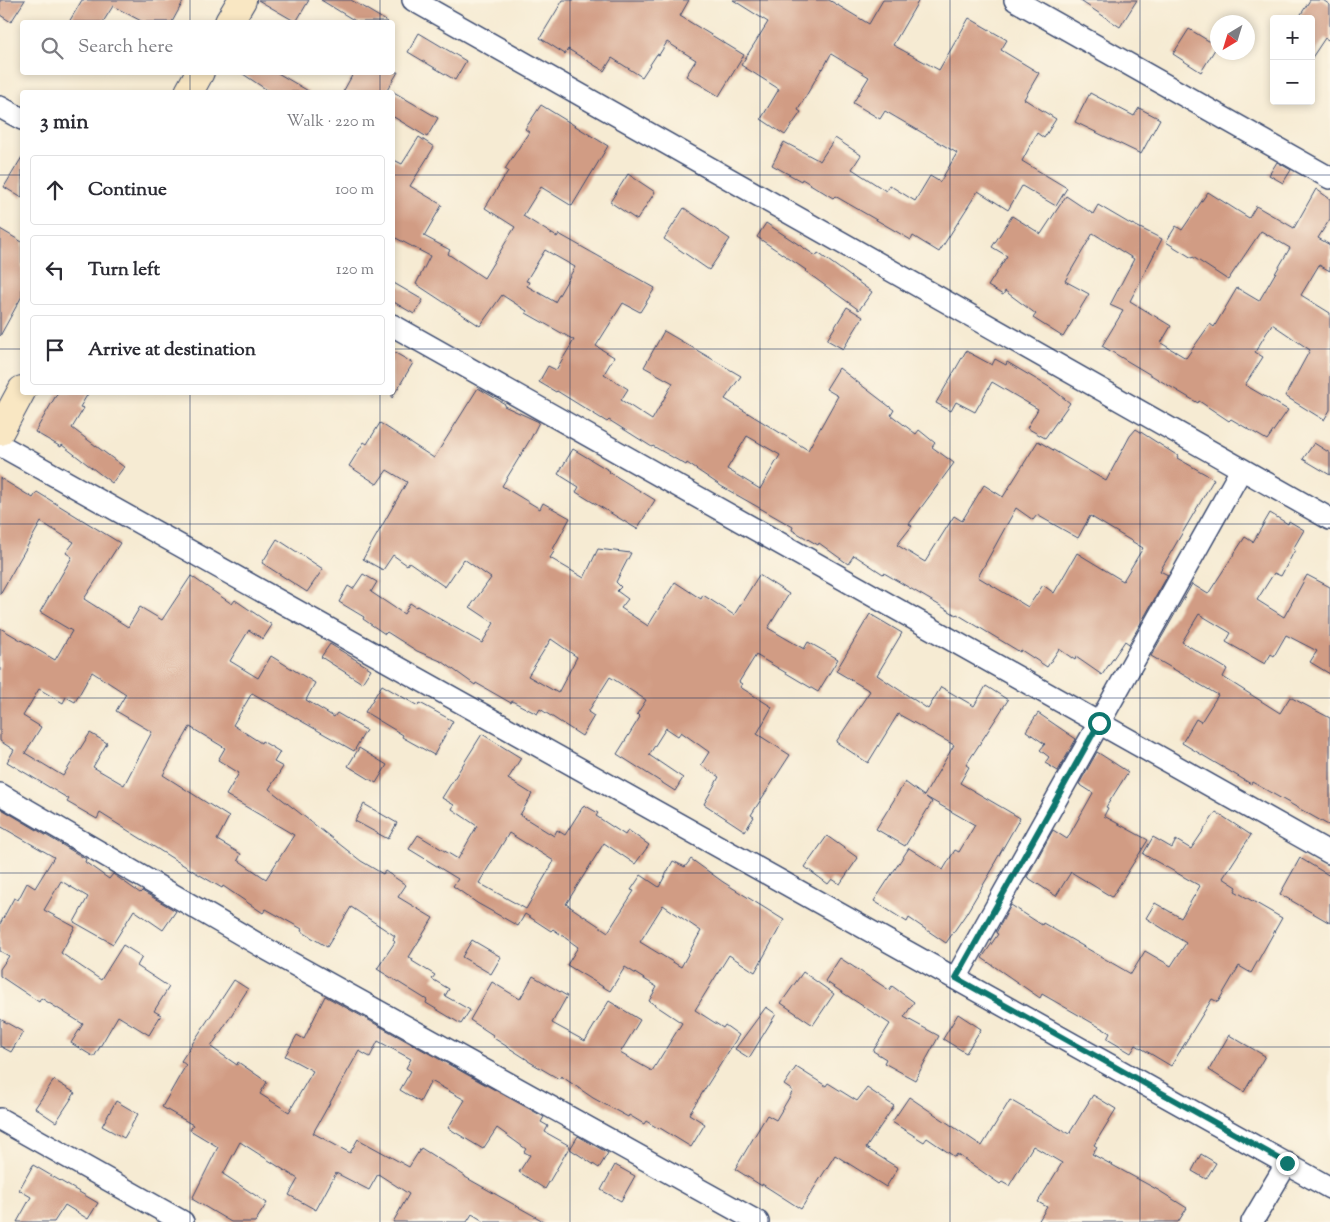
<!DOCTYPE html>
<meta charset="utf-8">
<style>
:root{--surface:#fff;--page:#f2f2f3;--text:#2b2b33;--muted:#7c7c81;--line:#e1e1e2}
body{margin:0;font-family:"Sorts Mill Goudy",serif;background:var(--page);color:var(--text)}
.controls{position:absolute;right:15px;top:15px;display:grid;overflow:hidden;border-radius:5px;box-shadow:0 2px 8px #0003}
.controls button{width:45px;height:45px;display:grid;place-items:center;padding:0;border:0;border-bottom:1px solid var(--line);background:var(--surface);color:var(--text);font:25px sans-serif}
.compass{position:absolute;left:1210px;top:15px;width:45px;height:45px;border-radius:50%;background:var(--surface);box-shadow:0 2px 8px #0003;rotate:218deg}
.stop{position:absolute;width:15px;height:15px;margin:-11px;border:4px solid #0f766e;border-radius:50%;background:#fff}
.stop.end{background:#0f766e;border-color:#fff;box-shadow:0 1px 5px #0008}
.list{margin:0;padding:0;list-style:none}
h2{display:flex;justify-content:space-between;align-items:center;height:65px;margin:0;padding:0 20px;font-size:21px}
h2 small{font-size:16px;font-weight:400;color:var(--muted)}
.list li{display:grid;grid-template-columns:32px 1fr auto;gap:15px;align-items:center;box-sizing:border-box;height:70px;margin:0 10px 10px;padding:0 10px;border:1px solid var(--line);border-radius:5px}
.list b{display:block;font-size:19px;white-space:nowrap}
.list em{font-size:16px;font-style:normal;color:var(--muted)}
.icon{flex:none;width:28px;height:28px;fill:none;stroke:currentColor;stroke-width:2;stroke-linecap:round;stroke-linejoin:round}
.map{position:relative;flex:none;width:1330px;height:1222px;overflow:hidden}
.search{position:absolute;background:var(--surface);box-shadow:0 2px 8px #0003;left:20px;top:20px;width:375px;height:55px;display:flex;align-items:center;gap:12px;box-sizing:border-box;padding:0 18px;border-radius:5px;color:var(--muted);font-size:19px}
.panel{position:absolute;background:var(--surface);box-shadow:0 2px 8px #0003;left:20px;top:90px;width:375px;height:305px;border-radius:5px}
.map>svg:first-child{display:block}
</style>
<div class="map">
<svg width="1330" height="1222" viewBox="0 0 1330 1222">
<rect width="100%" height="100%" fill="#fcf5e5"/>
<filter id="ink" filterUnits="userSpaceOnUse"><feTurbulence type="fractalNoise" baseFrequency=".02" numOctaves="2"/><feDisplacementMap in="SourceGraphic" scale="10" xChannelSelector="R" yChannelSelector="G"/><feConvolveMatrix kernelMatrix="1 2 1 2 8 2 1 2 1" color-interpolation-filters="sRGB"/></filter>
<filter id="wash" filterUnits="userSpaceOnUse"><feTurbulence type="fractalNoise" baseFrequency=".0096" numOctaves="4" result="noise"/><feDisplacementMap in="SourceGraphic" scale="20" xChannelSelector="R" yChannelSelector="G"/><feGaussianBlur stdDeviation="1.12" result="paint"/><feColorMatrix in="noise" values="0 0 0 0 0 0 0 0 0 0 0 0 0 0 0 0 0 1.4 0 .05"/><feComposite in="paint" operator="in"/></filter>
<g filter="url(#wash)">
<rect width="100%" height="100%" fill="#f6ebd3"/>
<g id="blocks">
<path fill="#d19c84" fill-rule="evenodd" d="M0 0H25L11 22 0 15Z
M82 0H184L172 22H143L113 6 103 22H69Z
M258 0H309L296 22Z
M321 0H351L388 22H357Z
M563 0H689L680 16 744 55 719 96 686 76 696 60 667 42 659 55 657 54 642 77 612 58 604 71 568 49 565 54 540 38Z
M733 0H829L869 24 883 0H919L893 45 939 70 969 18 1007 40 1001 50 1039 73 1024 99 1056 119 1044 138 1037 133 1022 161 1067 188 1056 206 1022 186 1008 210 978 191 939 252 913 236 911 240 835 196 833 198 802 179 801 181 772 165 784 142 820 161 835 138 861 155 852 169 886 191 889 185 915 201 930 176 940 182 957 153 885 111 880 119 853 103 869 77 831 54 823 69 822 68 798 110 801 112 785 135 761 119 779 89 741 65 768 22Z
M1079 0H1137L1120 27Z
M1310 0H1323L1330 5V41L1325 38 1311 59V19H1298Z
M1189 29 1217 46 1201 72 1173 54Z
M419 33 466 61 455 80 408 52Z
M240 72H276L310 92H270Z
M354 72H398L386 92H343Z
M392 91 438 118 427 137 392 116Z
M1090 93 1134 116 1139 108 1160 119 1141 154 1075 122Z
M541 105 608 146 572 206 541 187 523 216 557 237 559 234 655 288 640 312 623 303 596 346 614 357 604 374 628 389 621 400 652 420 673 383 644 367 664 331 741 376 725 399 808 450 838 396 826 389 839 368 894 410 891 415 916 434 919 430 935 443 932 447 954 463 909 524 912 526 897 545 925 562 954 516 962 521 984 485 1003 497 1038 441 1106 481 1130 436 1136 429 1178 456 1177 458 1214 479 1160 571 1168 575 1129 644 1125 641 1102 675 1076 657 1075 660 1059 649 1047 667 1021 650 1020 652 957 614 956 615 884 573 883 574 854 555 848 564 819 543 818 545 792 530 793 527 721 486 687 463 686 465 653 446 652 447 609 420 607 422 557 391 556 392 539 382 548 366 556 370 574 340 526 313 527 311 502 295 480 326 416 284 430 256 392 236V159L402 164 419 137 434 147 410 186 442 205 424 236 450 250 448 254 484 278 515 227 485 208 508 171 505 169 529 132 525 129ZM545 250 575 267 555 302 527 286 529 282 526 281ZM747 436 780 455 760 489 727 469ZM1016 508 1033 520 1037 515 1078 538 1090 516 1143 548 1123 581 1077 553 1054 593 1043 585 1028 607 978 577Z
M22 157V198L4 187Z
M1277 162 1291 170 1283 183 1269 175Z
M628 174 655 192 637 220 610 202Z
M1316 189 1330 199V219L1318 238 1330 245V271L1319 265 1301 295 1330 313V410L1324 420 1285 396 1310 350 1272 324 1255 352 1263 357 1245 385 1288 410 1267 440 1231 419 1229 421 1199 401 1198 403 1102 346 1123 311 1110 305 1134 259 1093 233 1065 281 1089 294 1063 337 1033 318 1036 314 1005 291 1003 295 988 286 1007 256 992 247 1012 216 1041 234 1066 196 1093 214 1098 205 1132 225V224L1162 239 1130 301 1171 326 1161 343 1186 358 1210 324 1214 327 1237 288 1259 301 1290 248 1261 231 1228 280 1193 257 1192 258 1166 242 1176 226 1182 230 1208 192 1249 218 1256 206 1294 228Z
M684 208 730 239 709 270 664 239Z
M766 223 816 256 818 253 872 292 859 310 805 271 806 270 757 237Z
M0 229 22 242V296L0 336Z
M392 282 423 300 414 314 392 301Z
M847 307 863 317 843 349 827 340Z
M392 351 413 363 392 398Z
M966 351 992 365 995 359 1006 365 1007 362 1051 388 1070 403 1045 438 1027 428 1038 409 992 382 975 412 956 402 951 411 936 403Z
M478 388 505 404 504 406 539 422 531 438 502 486 540 509 543 503 570 518 553 549 555 550 550 558 584 578 598 549 631 553 616 582 621 587 617 591 628 599 621 608 648 626 675 582 701 599 703 595 734 615 759 575 789 594 768 628 804 649 808 642 838 659 818 692 756 655 739 682 742 684 740 687 772 707 757 734 790 755 751 815 754 817 745 831 704 804 719 777 701 765 709 752 681 732 678 736 666 728 649 755 683 778 675 791 617 754 640 717 637 714 646 700 610 677 588 712 594 716 582 736 540 709 537 714 512 701 511 703 476 683 475 685 443 662 417 651 387 632 385 634 363 619 364 617 339 602 348 586 353 589 363 574 377 582 371 592 404 614 410 603 416 607 417 606 482 643 494 623 470 607 491 578 464 559 445 587 409 562 407 565 393 555 383 570 363 559 407 482 387 470 377 484 349 466 364 442 367 444 380 423 434 458ZM551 639 577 657 558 693 528 676Z
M58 392H89L80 407 84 408 72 428 124 467 112 483 62 445 61 447 35 432Z
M1314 443 1330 453V475L1303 459Z
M573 449 610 471 609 472 655 500 637 529 576 492 579 487 558 474Z
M0 478 33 498 37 492 120 543 84 599 128 627 140 607 162 620 191 576 232 604 235 600 272 625 263 639 249 630 230 661 258 678 271 656 315 683 306 700 334 717 337 713 366 730 354 751 252 693 233 725 261 743 262 741 280 752 274 762 283 767 269 789 361 861 383 874 385 871 406 885 398 897 433 918 409 957 413 959 412 961 435 975 432 979 449 989 445 996 470 1010 461 1024 426 1003 427 1000 377 969 395 942 393 940 395 936 351 907 327 947 301 931 302 929 266 909 263 913 223 886 222 888 188 868 100 813 97 819 67 802 69 799 7 762 14 750 0 741V628L55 660 72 631 40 612 72 557 66 553 74 542 41 522 0 594ZM92 672 126 694 116 711 152 732 124 785 93 767 107 743 90 733 63 776 25 753 41 727 23 716 39 689 63 703 66 697 75 702ZM190 727 225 748 218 760 239 773 226 795 294 835 266 879 238 860 241 854 217 840 229 817 163 775Z
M1270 513 1288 524 1289 521 1304 530 1293 549 1295 550 1281 576 1274 573 1257 600 1284 617 1307 575 1330 587V674L1310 662 1317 651 1286 635 1274 656 1271 654 1265 664 1226 642 1231 633 1199 614 1182 642 1227 669 1223 677 1280 713 1290 697 1330 718V826L1252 782 1251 784 1182 743 1196 719 1201 722 1218 695 1151 656 1192 584 1208 594 1245 537 1253 542Z
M277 539 323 569 307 592 262 563Z
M870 614 902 633 877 675 928 709 941 687 974 706 986 686 1008 700 966 765 969 767 960 783 1020 818 994 864 995 865 966 914 946 943 909 918 907 922 874 901 909 848 943 870 955 850 959 852 975 825 926 797 932 802 905 846 876 829 905 782 924 796 954 745 898 714 868 763 836 742 870 691 836 671Z
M330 644 371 669 362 683 321 657Z
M382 685 418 706 420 703 453 721 434 755 402 737 403 735 365 712Z
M1038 713 1076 739 1058 771 1045 763 1049 757 1040 750 1045 744 1026 731Z
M482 734 521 758 508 779 532 794 520 815 554 836 557 830 565 835 584 805 598 813 596 816 625 835 628 830 649 845 635 864 604 843 566 904 608 932 634 891 631 890 641 875 659 887 673 861 685 867 691 859 723 882 784 920 755 972 729 955 695 1010 723 1028 725 1025 739 1035 689 1114 705 1124 691 1147 660 1128 659 1129 646 1121 644 1124 629 1115 628 1117 593 1098 561 1076 559 1079 528 1061V1060L492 1037 493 1035 470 1020 492 982 520 999 533 976 567 996 552 1023 585 1041 609 1001 640 1020 620 1053 652 1071 682 1023 649 1001 657 987 625 967 610 991 567 965 578 947 553 929 551 931 525 914 518 926 477 903 453 886 458 879 409 849 418 835 458 859 477 826 452 809 454 805 442 798ZM509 833 554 861 526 909 479 883ZM663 905 701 931 681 967 640 942Z
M359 748 387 765 376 783 348 766Z
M1097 752 1128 772 1106 807 1108 808 1104 816 1148 840 1112 897 1071 872 1056 896 1027 877 1053 830 1067 839 1093 793 1079 784Z
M364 804 397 823 388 839 355 821Z
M0 808 86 859 85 862 109 879 113 874 140 893 142 891 176 911 163 930 134 910 113 944 74 922 88 897 61 881 44 910 75 927 61 953 101 980 123 945 142 957 137 966 169 987 154 1011 161 1015 149 1035 118 1016 94 1057 71 1043 83 1024 41 998 39 1002 0 976V969L9 956 0 951V924L14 898 18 900 27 883 35 888 54 857 0 826Z
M1216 812 1251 835 1223 878 1237 887 1235 891 1282 918 1251 973 1239 966 1218 1002 1212 999 1171 1066 1136 1045 1131 1053 1107 1039 1110 1033 1042 994 1040 998 982 958 998 934 996 933 1011 905 1042 925 1043 923 1131 974 1145 951 1171 966 1186 943 1146 918 1155 903 1181 918 1200 886 1143 854 1153 837 1172 848 1176 840 1191 849Z
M827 836 858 858 840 884 832 879 828 884 805 867Z
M1300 858 1330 876V923L1280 894Z
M472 940 501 957 491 974 462 957Z
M840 958 889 990 892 986 914 1002 904 1017 939 1036 915 1080 884 1063 886 1059 873 1051 890 1024 825 981Z
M803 972 834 994 813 1025 781 1003Z
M234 980 248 989 211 1047 237 1065 238 1062 267 1082 260 1094 289 1112 313 1071 285 1056 297 1035 304 1039 325 996 544 1117 541 1122 548 1126 545 1132 570 1146 545 1189 519 1172 530 1155 524 1152 526 1149 497 1128 483 1149 448 1128 465 1100 431 1081 420 1102 400 1090 411 1071 406 1068 411 1059 378 1041 370 1057 359 1051 313 1133 350 1153 358 1139 409 1167 421 1148 465 1176V1177L545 1222H485L472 1214 467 1222H393L409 1194 378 1174 369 1190 336 1173 316 1210 289 1195 298 1179 240 1142 223 1174 267 1203 255 1222H231L192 1199 218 1147 190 1130 193 1125 162 1107 186 1065 181 1061Z
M766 1007 776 1014 749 1058 735 1049Z
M958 1014 981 1029 966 1053 943 1039Z
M0 1019 23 1032 11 1052 0 1046Z
M1229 1035 1265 1056 1244 1092 1209 1070Z
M796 1067 826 1086 828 1083 857 1101 867 1088 894 1106 866 1148 898 1168 886 1187 835 1155 801 1209 762 1184V1186L735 1169 767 1115 776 1120 793 1091 784 1085Z
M54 1080 75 1093 56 1122 35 1108Z
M1093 1095 1116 1109 1094 1145 1097 1147 1092 1154 1158 1190 1187 1208 1178 1222H1038L1047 1207 1038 1202 1062 1163 1033 1146 1009 1186 1002 1182 1000 1184 957 1154 955 1157 927 1138 924 1142 892 1122 909 1097 982 1146 1010 1100 1069 1134Z
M116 1101 138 1114 124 1138 102 1126Z
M578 1136 608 1153 599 1168 570 1149Z
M1201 1154 1216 1163 1206 1179 1192 1171Z
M33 1165 98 1203 88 1219 65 1205 54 1222H17L31 1197 19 1190Z
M615 1165 635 1176 621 1201 601 1190Z"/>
</g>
</g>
<g filter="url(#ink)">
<use href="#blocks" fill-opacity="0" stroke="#3c4b70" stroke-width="1"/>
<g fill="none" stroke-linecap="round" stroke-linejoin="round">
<g stroke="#3c4b70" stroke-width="24">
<path id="street" d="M413 0 1330 519
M1015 0 1330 178
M0 107 22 119
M392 325 1330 853
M0 445 1330 1188
M0 794 268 950 758 1222
M956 978 1241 470
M0 1119 183 1222
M1252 1222 1287 1163"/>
</g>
<g stroke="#3c4b70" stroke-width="30">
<path id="secondary" d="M229 22 242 0
M189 92 200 72
M0 431 22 390"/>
</g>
<use href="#street" stroke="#fff" stroke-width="21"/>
<use href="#secondary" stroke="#f9e7c3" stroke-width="28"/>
</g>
</g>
<g fill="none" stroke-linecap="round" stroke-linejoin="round" filter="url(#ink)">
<path stroke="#0f766e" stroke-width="6" d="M1099 723 956 978 1287 1163"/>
</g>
<path fill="none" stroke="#1b2f5e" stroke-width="1" stroke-opacity="0.55" d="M190 0V22M380 0V22M570 0V1222M760 0V1222M950 0V1222M1140 0V1222M190 72V92M380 72V92M0 175H22M392 175H1330M0 349H22M392 349H1330M190 392V1222M380 392V1222M0 524H1330M0 698H1330M0 873H1330M0 1047H1330"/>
</svg>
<div class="controls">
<button>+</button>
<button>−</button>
</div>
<svg class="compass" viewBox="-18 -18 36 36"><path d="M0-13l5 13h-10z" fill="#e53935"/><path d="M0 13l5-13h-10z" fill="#7c7c81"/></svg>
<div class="stop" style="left:1099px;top:723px"></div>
<div class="stop end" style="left:1287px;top:1163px"></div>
<div class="search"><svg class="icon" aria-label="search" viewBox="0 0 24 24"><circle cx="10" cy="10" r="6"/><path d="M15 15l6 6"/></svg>Search here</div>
<section class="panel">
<h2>3 min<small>Walk · 220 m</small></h2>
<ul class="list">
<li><svg class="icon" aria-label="ahead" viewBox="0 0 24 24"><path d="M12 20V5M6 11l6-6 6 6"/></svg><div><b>Continue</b></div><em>100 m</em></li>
<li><svg class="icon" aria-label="left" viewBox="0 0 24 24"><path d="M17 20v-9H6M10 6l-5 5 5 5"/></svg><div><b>Turn left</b></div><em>120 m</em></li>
<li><svg class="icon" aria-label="arrive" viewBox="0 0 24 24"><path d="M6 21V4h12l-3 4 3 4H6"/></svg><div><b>Arrive at destination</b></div></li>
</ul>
</section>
</div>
